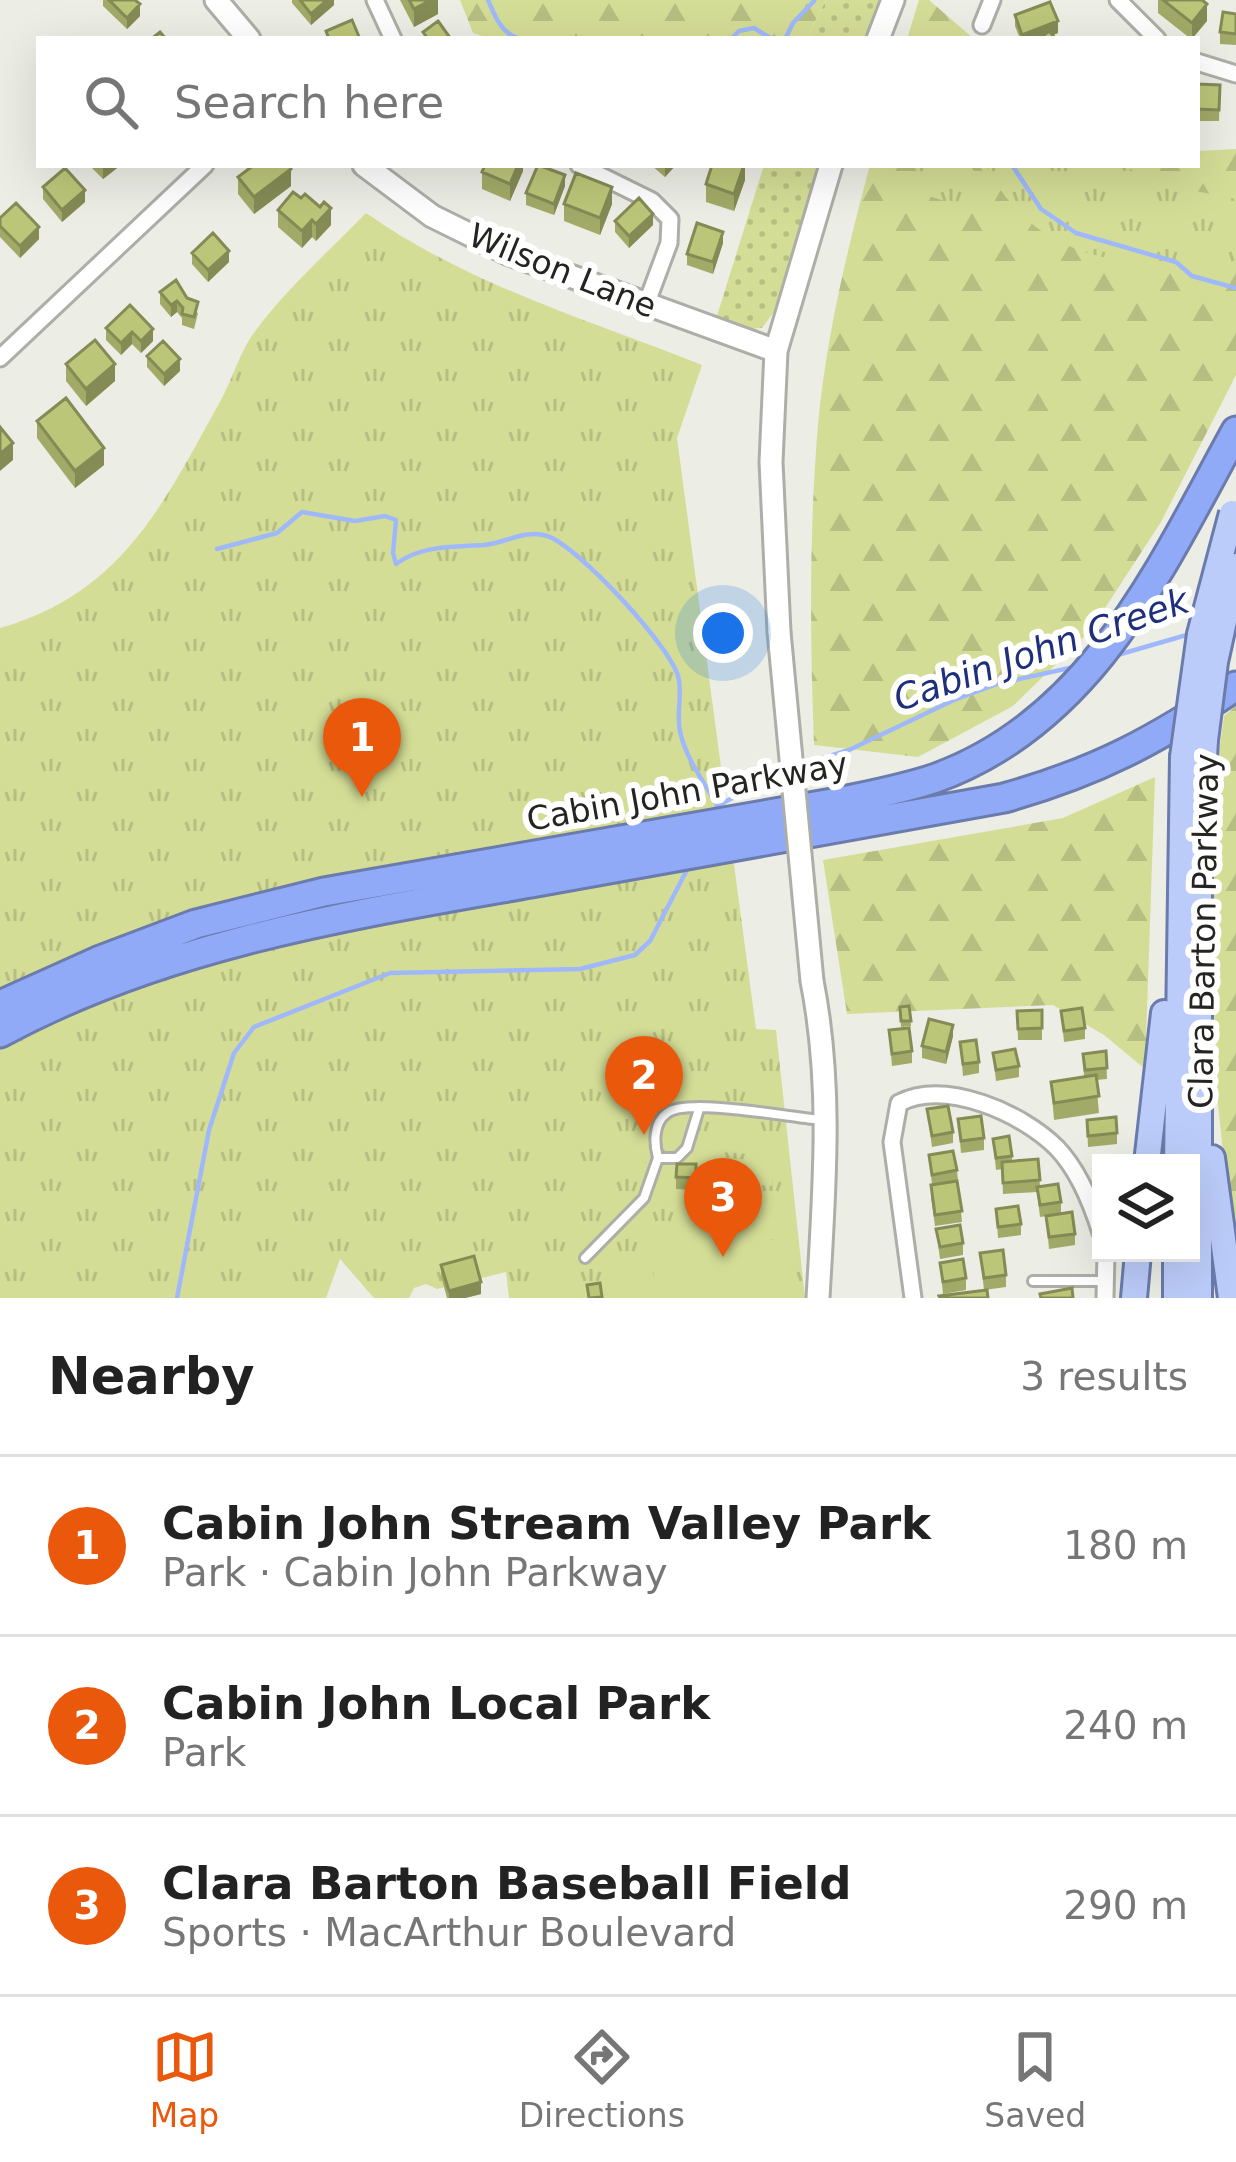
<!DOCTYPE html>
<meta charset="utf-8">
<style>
:root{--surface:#fff;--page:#f2f2f2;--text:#222;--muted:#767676;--line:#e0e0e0;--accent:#ea580c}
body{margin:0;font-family:"DejaVu Sans",sans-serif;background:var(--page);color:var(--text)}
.controls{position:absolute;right:36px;bottom:36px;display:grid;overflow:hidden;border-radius:0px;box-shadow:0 12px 48px #0002}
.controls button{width:108px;height:108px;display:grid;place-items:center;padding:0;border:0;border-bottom:3px solid var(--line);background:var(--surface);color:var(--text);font:60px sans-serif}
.you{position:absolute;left:723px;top:633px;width:42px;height:42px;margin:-30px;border:9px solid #fff;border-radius:50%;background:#1a73e8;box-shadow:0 0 0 18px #1a73e833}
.badge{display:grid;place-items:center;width:78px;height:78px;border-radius:50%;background:var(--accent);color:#fff;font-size:39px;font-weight:700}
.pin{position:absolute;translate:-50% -99px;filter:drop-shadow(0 3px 6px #0008)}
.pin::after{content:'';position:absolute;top:63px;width:42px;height:36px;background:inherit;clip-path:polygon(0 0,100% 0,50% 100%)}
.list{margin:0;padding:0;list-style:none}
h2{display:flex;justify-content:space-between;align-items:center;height:156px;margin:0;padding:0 48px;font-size:51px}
h2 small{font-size:39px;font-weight:400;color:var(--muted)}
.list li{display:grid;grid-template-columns:78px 1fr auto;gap:36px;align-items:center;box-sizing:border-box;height:180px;padding:0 48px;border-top:3px solid var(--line)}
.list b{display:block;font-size:45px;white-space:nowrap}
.list p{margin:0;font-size:39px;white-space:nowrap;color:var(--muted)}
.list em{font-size:39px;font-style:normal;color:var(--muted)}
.icon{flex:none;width:66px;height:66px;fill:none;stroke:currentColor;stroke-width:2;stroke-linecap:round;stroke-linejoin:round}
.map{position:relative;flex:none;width:1236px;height:1298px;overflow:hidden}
.search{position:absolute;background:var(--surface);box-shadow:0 12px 48px #0002;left:36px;right:36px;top:36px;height:132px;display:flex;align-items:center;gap:30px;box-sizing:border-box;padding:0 42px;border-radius:0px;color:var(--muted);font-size:45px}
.sheet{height:696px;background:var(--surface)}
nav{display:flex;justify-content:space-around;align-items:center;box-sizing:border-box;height:168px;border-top:3px solid var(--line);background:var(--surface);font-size:33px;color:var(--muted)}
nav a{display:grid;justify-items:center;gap:6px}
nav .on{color:var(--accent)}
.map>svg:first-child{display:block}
</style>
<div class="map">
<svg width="1236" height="1298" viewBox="0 0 1236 1298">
<defs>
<pattern id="grass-dots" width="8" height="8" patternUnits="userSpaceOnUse" patternTransform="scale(3)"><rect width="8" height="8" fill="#d4dd96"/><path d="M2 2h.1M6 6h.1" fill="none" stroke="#b6be81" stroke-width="1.8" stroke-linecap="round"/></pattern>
<pattern id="forest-firs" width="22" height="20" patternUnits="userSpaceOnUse" patternTransform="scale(3)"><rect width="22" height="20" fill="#d4dd96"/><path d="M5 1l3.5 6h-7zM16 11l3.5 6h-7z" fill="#b6be81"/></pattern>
<pattern id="park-tufts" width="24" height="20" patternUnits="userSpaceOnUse" patternTransform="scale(3)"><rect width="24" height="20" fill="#d4dd96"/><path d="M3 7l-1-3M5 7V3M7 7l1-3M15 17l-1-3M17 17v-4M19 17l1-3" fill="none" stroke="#b6be81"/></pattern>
</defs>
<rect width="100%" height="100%" fill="#ecede5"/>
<path fill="url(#grass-dots)" d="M826 0H884L867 39H806Z
M764 165H823L780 304 762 328 744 329 716 319Z"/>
<path fill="url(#forest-firs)" d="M460 0H826L806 39H491L473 33Z
M919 0H929L974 39H907Z
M1236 149V375L1161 522 1090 631 1013 706 918 757 814 745C810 639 809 532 818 425 826 337 847 251 870 165H1197V151Z
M1236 706V1272L1216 1086 1210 861 1214 788 1224 716Z
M1155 777 1145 1069 1104 1035 1053 1005 847 1014 823 860 1063 818Z"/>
<path fill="url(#park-tufts)" d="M919 165H970L1008 222 911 190Z
M986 165H1120L1170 186 1236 199V266C1137 267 1037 268 986 165Z
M366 213C467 284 588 320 702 365L677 438 756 1029 776 1030 805 1298H509L506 1272 437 1289 426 1284 414 1288 409 1298H374L340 1259 326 1298H0V628C123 593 163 504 221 400 233 378 239 354 253 334 285 290 328 252 366 213Z"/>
<path fill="#d4dd96" d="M725 1128 776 1132 774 1156 723 1152Z
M723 1158 774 1161 772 1186 722 1182Z
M663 1223 782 1241 793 1253 784 1298H655L653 1262Z"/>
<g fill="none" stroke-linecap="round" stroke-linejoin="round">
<path stroke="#9fb8fc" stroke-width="4.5" d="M488 0C495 17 502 34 520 39
M731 39 739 31 754 28 772 39
M785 39 793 23 814 1
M1012 165 1041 209 1076 233 1176 262 1192 276 1236 288
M217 549 277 533 302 512 355 521 385 516 396 520 393 553 396 564C421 545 454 547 484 545 506 543 525 529 547 536 578 546 669 645 678 676 683 694 676 713 680 731 685 757 704 782 717 805
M1114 656 1190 634
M798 766 849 750 954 700 997 684 1074 667
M711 815 717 806 782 772
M177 1298 209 1130 234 1053 254 1027 390 973 580 969 635 955 650 941 690 864"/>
<g stroke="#adaea7" stroke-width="14">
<path id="lane" d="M699 1109 687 1148 677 1158H658C654 1143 653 1123 667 1113 687 1097 793 1118 822 1120
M585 1258 644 1198 658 1158
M1033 1281H1104"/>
</g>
<g stroke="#adaea7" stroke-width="21">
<path id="street" d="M375 0 393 39
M1118 0 1157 39
M982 25 992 0
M1197 62 1236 74
M579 165 652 201 670 219 669 243 646 305
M0 358 205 165
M913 1298 892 1142 899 1103C946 1079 1022 1113 1057 1148 1079 1171 1092 1204 1101 1233
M1105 1298 1106 1253"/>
</g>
<g stroke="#adaea7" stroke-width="27">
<path id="secondary" d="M216 0 249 39
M878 39 893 0
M364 165 432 216 507 253 776 351
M779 632 771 462 776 351 831 165
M812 981C833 1087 824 1191 818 1298"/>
</g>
<g stroke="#6a7bac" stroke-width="30">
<path id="primary" d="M1212 1158 1231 1298
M1147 1163 1164 1013
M1177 1163 1183 757
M1134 1298 1138 1253
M1176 1298V1253
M1199 1298V844L1205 740"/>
</g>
<g stroke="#6a7bac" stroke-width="33">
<path id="highway" d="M0 1005 98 961 196 924 324 892 838 802C871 795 904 789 936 778 1093 721 1161 567 1236 431
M0 1033C164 944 349 915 531 883 688 854 846 826 1004 798 1097 772 1157 740 1236 686"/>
</g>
<use href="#lane" stroke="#fff" stroke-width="8"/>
<use href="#street" stroke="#fff" stroke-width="15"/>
<use href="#secondary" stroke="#fff" stroke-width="21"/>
<use href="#primary" stroke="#bcccfa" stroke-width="24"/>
<use href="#highway" stroke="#90aaf7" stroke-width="27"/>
<g stroke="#adaea7" stroke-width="27" stroke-linecap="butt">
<path id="secondary-bridge" d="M779 632 812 981"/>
</g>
<g stroke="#6a7bac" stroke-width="30" stroke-linecap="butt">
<path id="primary-bridge" d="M1205 740 1215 662 1236 566
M1183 757 1200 634 1232 513"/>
</g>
<use href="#secondary-bridge" stroke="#fff" stroke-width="21"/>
<use href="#primary-bridge" stroke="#bcccfa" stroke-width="24"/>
</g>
<path fill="#a2aa68" d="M103 0H135L140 16 127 29 103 6Z
M292 0H334V5L311 25 292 3Z
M400 0H438V14L414 27Z
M1158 0H1202L1207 21 1191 39 1158 13Z
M1236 14V45L1220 44V32Z
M1015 15 1058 33 1053 35 1056 39H1020L1015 26Z
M1197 84 1220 85 1219 121H1197Z
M92 165H121L103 179 92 168Z
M523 165V171L510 201 482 189V172Z
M651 165H676L665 177Z
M238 177 291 186 254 214 238 194Z
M745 180 734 211 706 202V184Z
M565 186 554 215 526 205V193Z
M43 187 85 202 62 222 43 199Z
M564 204H612L600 235 564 221Z
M278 210 331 225 316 241 312 237 302 248 278 227Z
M0 218 39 239 20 258 0 237Z
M615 221 653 225 629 248 615 232Z
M723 243 713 274 687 265V254Z
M192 253 229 262 208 282 192 264Z
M160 292 198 313 194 329 182 325V318L177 312 171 317 160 304Z
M106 328 153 329V341L141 353 132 344 121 355 106 340Z
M147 356 180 371 164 386 147 367Z
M66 364 115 381 86 406 66 381Z
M37 421 104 465 75 488 37 438Z
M909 1006 911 1026 901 1027 900 1007Z
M1042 1010V1040H1018L1017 1011Z
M1061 1011 1085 1028V1039L1064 1042Z
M889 1030 912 1051V1063L892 1066Z
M953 1036 946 1064 922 1058V1046Z
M960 1042 979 1062V1073L963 1076Z
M1106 1051 1107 1079 1096 1080 1099 1113 1054 1120 1051 1082 1084 1077 1083 1054Z
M993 1053 1019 1066V1077L996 1081Z
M927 1109 953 1132V1143L932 1147Z
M958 1119 984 1138V1150L961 1153Z
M1087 1120 1117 1133V1144L1088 1147Z
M993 1139 1012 1156V1161L1038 1159 1040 1186 1061 1202V1214L1040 1217 1037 1192 1003 1194 1002 1169 996 1170Z
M929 1155 957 1170 962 1222 935 1226 931 1197 932 1185Z
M696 1164V1190L676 1189V1177Z
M996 1209 1021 1224V1235L998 1238Z
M1046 1216 1075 1234V1245L1049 1249Z
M936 1229 963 1243V1255L940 1259Z
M980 1253 1006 1275V1287L984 1290Z
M940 1263 966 1278V1290L943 1294Z
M441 1265 481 1294 465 1298H447L441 1276Z"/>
<path fill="#848b55" d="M327 0H334V5L311 25V14Z
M431 0H438V14L414 27V9Z
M140 4V16L127 29V18Z
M1207 4V21L1192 39V23Z
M1058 21V33L1042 39H1022V35Z
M106 165H121L103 179V167Z
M518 165H523V171L510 201V184Z
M666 165H676L665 177V166Z
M745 165V180L734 211V194Z
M291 169V186L254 214V197Z
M565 175V186L554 215V204Z
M612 187V204L600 235V218Z
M85 190V202L62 222V210Z
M331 208V225L316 241V224Z
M653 214V225L629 248V236Z
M312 220V237L302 248V231Z
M39 227V239L20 258V246Z
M723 232V243L713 274V262Z
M229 251V262L208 282V270Z
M177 301V312L171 317V305Z
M153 329V341L141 353V341Z
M132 332V344L121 355V343Z
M180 359V371L164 386V374Z
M115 364V381L86 406V389Z
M13 443V460L0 471V454Z
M104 448V465L75 488V471Z
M953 1025V1036L946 1064V1052Z
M481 1282V1294L465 1298H449V1291Z"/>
<path fill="#bcc679" stroke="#848b55" stroke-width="3" d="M109 0H135L140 4 127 18Z
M300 0H327L311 14Z
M409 0H431L414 9Z
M1163 0H1202L1207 4 1192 23Z
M1050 2 1058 21 1022 35 1015 15Z
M1223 12 1236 14V34L1220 32Z
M352 20 360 39H329L326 31Z
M438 21 451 39H428L423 32Z
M1049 31 1056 39H1039Z
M160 32 166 39H151Z
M1197 84 1220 85 1219 110 1197 109Z
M254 165H289L291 169 254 197 238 177Z
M485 165H518L510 184 482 172Z
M538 165 565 175 554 204 526 193Z
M712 165H744L734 194 706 184Z
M65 168 85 190 62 210 43 187Z
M576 173 612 187 600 218 564 204Z
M293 192 301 198 305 194 320 207 324 202 331 208 316 224 312 220 302 231 278 210Z
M639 198 653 214 629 236 615 221Z
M16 203 39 227 20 246 0 226V218Z
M697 223 723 232 713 262 687 254Z
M213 233 229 251 208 270 192 253Z
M176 280 187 298 198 302 194 317 182 314 183 308 177 301 171 305 160 292Z
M130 305 153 329 141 341 132 332 121 343 106 328Z
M95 340 115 364 86 389 66 364Z
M163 341 180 359 164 374 147 356Z
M66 398 104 448 75 471 37 421Z
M0 427 13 443 0 454Z
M909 1006 911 1021H901L900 1007Z
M1082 1008 1085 1028 1064 1031 1061 1011Z
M1042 1010V1028L1018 1029 1017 1011Z
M929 1019 953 1025 946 1052 922 1046Z
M909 1028 912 1051 892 1054 889 1030Z
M976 1040 979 1062 963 1064 960 1042Z
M1015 1049 1019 1066 996 1070 993 1053Z
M1106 1051 1107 1068 1085 1070 1083 1054Z
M1096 1075 1099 1096 1054 1103 1051 1082Z
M948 1106 953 1132 932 1136 927 1109Z
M981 1116 984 1138 961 1141 958 1119Z
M1116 1117 1117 1133 1088 1136 1087 1120Z
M1009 1136 1012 1156 996 1158 993 1139Z
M953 1151 957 1170 932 1175 929 1155Z
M1038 1159 1040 1180 1003 1183 1002 1162Z
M677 1164H696V1178L676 1177Z
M957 1181 962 1211 935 1215 931 1185Z
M1058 1184 1061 1202 1040 1205 1037 1187Z
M1018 1206 1021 1224 998 1227 996 1209Z
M1072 1212 1075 1234 1049 1237 1046 1216Z
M960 1225 963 1243 940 1247 936 1229Z
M1003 1250 1006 1275 984 1278 980 1253Z
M474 1256 481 1282 449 1291 441 1265Z
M963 1259 966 1278 943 1282 940 1263Z
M600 1283 602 1297 589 1298 587 1285Z
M1072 1288 1073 1298H1041L1040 1294Z
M987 1290 988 1298H940L939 1296Z"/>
<g text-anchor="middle" stroke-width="12" stroke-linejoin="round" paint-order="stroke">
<g font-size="33" fill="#242421" stroke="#fff">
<text transform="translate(563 270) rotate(22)" y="12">Wilson Lane</text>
<text transform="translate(687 791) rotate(-10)" y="12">Cabin John Parkway</text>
<text transform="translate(1203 931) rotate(-89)" y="12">Clara Barton Parkway</text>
</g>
<g font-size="36" font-style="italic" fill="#1e2f7b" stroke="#fff">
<text transform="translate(1041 649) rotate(-19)" y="13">Cabin John Creek</text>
</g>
</g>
</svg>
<div class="controls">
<button><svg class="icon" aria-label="layers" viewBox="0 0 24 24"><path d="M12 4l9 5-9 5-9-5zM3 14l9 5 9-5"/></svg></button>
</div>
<div class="you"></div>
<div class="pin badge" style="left:362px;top:797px">1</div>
<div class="pin badge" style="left:644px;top:1135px">2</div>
<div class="pin badge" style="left:723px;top:1257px">3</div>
<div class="search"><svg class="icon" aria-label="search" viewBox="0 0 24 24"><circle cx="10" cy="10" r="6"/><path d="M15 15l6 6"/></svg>Search here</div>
</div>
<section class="sheet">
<h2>Nearby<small>3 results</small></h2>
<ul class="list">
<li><span class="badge">1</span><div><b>Cabin John Stream Valley Park</b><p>Park · Cabin John Parkway</p></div><em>180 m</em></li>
<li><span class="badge">2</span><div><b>Cabin John Local Park</b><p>Park</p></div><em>240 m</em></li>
<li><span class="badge">3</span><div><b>Clara Barton Baseball Field</b><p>Sports · MacArthur Boulevard</p></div><em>290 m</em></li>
</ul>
</section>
<nav>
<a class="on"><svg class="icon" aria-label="map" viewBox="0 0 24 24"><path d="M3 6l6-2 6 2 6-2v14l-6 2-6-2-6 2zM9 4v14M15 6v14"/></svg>Map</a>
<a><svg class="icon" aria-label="directions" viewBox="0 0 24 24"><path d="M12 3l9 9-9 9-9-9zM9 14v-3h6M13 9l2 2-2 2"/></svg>Directions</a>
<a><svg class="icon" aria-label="saved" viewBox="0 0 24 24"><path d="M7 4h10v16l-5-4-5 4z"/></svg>Saved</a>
</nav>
